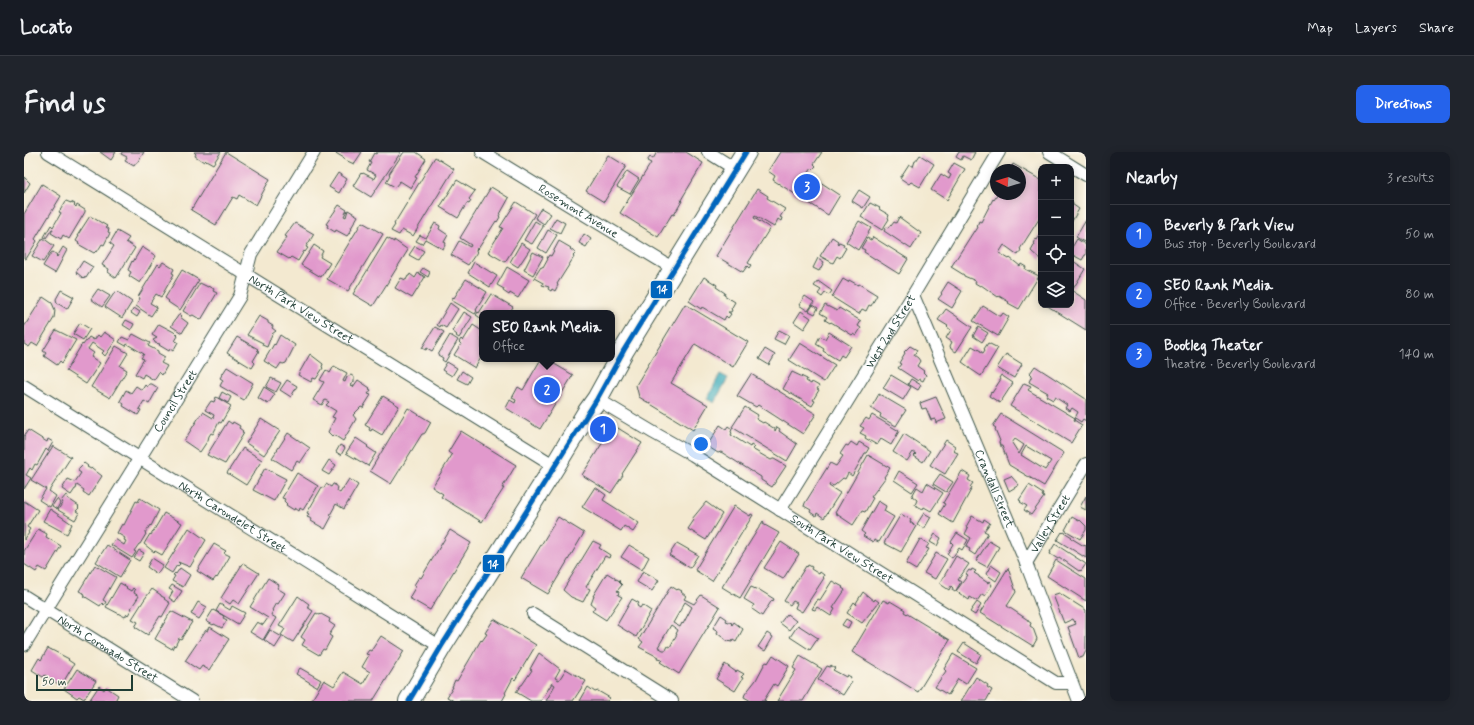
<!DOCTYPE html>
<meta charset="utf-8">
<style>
:root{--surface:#171b24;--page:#20242c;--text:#f1f3f6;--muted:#9ea1a6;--line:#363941;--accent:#2563eb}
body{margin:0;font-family:Mynerve,sans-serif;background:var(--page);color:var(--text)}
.controls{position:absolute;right:12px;top:12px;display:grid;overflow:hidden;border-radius:8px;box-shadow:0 2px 10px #0003}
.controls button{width:36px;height:36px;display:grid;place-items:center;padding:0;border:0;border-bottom:1px solid var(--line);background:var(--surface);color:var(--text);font:20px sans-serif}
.compass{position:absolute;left:966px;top:12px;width:36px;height:36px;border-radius:50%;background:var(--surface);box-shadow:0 2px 10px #0003;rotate:274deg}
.scale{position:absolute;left:12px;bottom:10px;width:97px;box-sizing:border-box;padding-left:4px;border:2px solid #1f3d34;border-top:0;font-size:11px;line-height:14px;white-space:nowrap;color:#1f3d34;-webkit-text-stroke:3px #fbf7ec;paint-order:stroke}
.you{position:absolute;left:677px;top:292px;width:14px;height:14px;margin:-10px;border:3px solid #fff;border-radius:50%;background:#1a73e8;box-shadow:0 0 0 6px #1a73e833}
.badge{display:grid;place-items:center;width:26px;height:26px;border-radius:50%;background:var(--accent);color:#fff;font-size:13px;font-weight:700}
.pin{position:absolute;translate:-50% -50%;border:2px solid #fff;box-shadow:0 1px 4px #0006}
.popup{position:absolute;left:455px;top:158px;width:136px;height:52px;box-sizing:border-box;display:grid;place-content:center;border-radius:8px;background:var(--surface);filter:drop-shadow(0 1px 3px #0005);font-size:13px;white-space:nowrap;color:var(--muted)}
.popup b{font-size:15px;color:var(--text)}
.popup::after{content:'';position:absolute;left:50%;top:100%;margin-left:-8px;border:8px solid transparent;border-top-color:var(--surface)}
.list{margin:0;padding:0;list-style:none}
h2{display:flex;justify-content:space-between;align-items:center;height:52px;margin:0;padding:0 16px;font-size:17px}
h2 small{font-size:13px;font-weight:400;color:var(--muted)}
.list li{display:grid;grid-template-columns:26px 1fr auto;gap:12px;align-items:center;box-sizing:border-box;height:60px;padding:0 16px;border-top:1px solid var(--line)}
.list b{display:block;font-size:15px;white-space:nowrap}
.list p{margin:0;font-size:13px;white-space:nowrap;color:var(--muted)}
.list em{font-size:13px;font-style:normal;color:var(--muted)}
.icon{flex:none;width:22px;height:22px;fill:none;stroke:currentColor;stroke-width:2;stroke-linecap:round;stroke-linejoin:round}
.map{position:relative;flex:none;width:1062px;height:549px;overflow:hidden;border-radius:8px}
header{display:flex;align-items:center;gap:24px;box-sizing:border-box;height:56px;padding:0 20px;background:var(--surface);border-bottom:1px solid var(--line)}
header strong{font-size:19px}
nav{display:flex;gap:22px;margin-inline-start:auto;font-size:14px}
.intro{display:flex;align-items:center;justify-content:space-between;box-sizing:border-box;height:96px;padding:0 24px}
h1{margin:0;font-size:28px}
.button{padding:10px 18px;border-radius:8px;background:var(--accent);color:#fff;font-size:14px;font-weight:700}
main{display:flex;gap:24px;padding:0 24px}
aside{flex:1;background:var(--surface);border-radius:8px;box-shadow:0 2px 10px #0003}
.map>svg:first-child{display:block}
</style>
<header>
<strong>Locato</strong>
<nav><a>Map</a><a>Layers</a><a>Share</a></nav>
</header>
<div class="intro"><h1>Find us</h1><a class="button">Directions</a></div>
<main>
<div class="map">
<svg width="1062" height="549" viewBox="0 0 1062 549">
<rect width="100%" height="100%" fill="#fbf7ec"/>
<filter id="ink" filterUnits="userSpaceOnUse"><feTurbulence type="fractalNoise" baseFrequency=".025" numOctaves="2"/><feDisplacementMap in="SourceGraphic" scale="8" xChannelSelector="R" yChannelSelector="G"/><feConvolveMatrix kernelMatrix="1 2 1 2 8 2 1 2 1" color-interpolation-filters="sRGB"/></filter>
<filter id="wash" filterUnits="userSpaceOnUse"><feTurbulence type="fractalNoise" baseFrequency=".012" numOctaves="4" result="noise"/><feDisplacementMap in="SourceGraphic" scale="16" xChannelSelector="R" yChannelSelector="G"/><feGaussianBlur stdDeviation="0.9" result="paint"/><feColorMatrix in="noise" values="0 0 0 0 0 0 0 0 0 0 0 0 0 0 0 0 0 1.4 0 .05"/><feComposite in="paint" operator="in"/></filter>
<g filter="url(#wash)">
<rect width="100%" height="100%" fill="#f3e9d0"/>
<path fill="#3dacbb" stroke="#2e7478" d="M696 222 704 226 690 251 683 247Z"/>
<g id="blocks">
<path fill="#e199cc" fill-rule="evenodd" d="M76 0H92L87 8Z
M98 0H120L113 11H112L110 14 101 9 103 5 97 2Z
M170 0H197L189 12 182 8 180 10 171 4 172 2Z
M202 0 246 27 232 53 215 43 213 47 209 45 192 73 167 58Z
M310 0H338L330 12 319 7 320 6Z
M353 0H377L347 45 329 34 337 21 338 22 339 21 349 26V28L352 23 343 18 347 11 345 10 350 1 352 2Z
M380 0H392L402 7 391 25 393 26 387 36 376 29 371 35 362 30 366 23 365 22Z
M633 0H662L679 11 657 48 658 49 650 63 648 62 634 85 596 61 627 11 623 9 626 5 629 7Z
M756 0H798L790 12 792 14 789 17 788 16 784 22 816 43 804 63 749 28 751 24 744 19Z
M935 0H951L947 8 939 4 937 8 932 5Z
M584 3 602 14 580 50 562 39Z
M896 3 910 12 896 35 887 30 885 32 876 26 885 12 889 15 891 9H892Z
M411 5 430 17 389 84 378 78 375 83 367 79 371 73 370 72Z
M930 11 941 17 923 48 907 38 917 22 925 27 927 23 924 21Z
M989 12 1017 28V64L996 97 997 98 994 103 980 93 975 101 985 107 986 106 996 114 997 112 1002 115 1001 117 1015 124 995 157 984 151 985 150 975 144 974 145 957 133 956 134 951 131 952 129 940 124V123L927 115 950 79 951 80 953 77 954 75 953 74 955 69 957 70 969 47 970 48 974 42H996V18H986Z
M603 19 615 27 606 42 593 35Z
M314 21 323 27 315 41 305 35Z
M0 25 6 31 0 41Z
M433 28 451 39 445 47 447 49 445 52 443 51 434 66 416 55Z
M18 32 37 44 11 87 13 89 2 107 0 106V62Z
M467 35 485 46 475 64 476 65 473 70 472 69 454 97 453 96 452 99 453 100 444 113 427 103 435 89 446 95 447 93 436 86Z
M733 37 744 44 743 46 761 57 756 65 758 66 757 69 754 67 750 75 731 64 730 66 746 76 724 111 727 113 725 116 723 114 719 120 692 104Z
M835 38 846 45 839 56 828 49Z
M42 49 47 51V50L51 52 50 53 52 55 53 53 61 58V60L45 87 39 83 37 87 27 81 29 77H28L22 86 20 85 27 73 29 75 37 61 35 60Z
M1047 49 1049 50 1048 52 1055 57 1047 71Z
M492 50 511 62 481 110 464 100 479 76 476 75Z
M846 51 856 56 855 57 865 63 864 66 865 67 858 78 837 65Z
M315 53 323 58 320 64 322 65 324 58 334 64 327 76 328 77 323 84 312 78 311 80 303 75 304 73 302 72Z
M517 56 527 62 520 72 511 66Z
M66 64 83 74 82 75 85 77 84 80 86 81 80 93 78 92 73 100 72 99 70 101 54 92 55 91 52 89 55 84H53Z
M875 65 897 81 887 97 860 79 862 75 864 76 866 73 867 74 870 70 872 71Z
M532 66 541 71 536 81 526 76Z
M1062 68V87L1060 90 1052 85Z
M511 69 519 74V75L508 92 500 88Z
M835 69 847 76 834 98 822 90Z
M338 70 359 82 324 139 303 127Z
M271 71 290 82 282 95 284 96 281 100 280 99 274 109 267 105 265 107 253 100 263 85 261 84Z
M411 71 416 74 415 77 424 83 420 90 422 91 419 97 401 87 398 92 392 89 396 83 402 86Z
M524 78 533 83 522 101 514 96Z
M93 79 105 86 102 90 111 96 92 126 84 120 85 117 78 113 90 94 86 91Z
M560 82 567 87 562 95 555 91Z
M1017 82V108L1007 99 1011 92H1010L1012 87 1013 88Z
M808 85 814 89 813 91 814 92 815 90 820 92 819 94 822 96 816 106 813 104 809 111 796 104Z
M849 85 884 107 875 122 840 100 841 98 837 96 843 86 847 88Z
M19 86 30 94 19 110 8 104Z
M363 86 370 90V88L384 98 349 154 329 142Z
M1053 87 1062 93V103H1061L1058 108 1047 102V97Z
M535 89 547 96 546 97 552 101 549 104 550 105 533 132 534 133 531 139 528 137 527 139 524 137 525 135 518 133 519 131 510 126 517 115 519 116 524 107 523 106 525 103 527 104Z
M497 91 506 97 494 115 486 110Z
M290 93 299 99 296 105 306 111 297 125 277 113Z
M391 94 400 99 394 108 385 103Z
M39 95 43 98 31 121 19 114 27 101 29 100 33 103 32 104 33 105Z
M118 95 132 104 116 131 105 124 107 120 104 118 108 109 109 110Z
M509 100 519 105 509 123 500 118Z
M794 106 800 110 795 119 789 116Z
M59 109 69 115 62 126 60 125 59 126 52 120Z
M1049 109 1061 117 1049 137 1047 135V113Z
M139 110 150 117 148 121 150 122 137 145 132 142 126 151 133 155 127 164 112 154 116 146 114 145 134 112 136 114Z
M450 110 473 124 466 135 444 121Z
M483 115 505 128 494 146 486 141 485 143 479 139 480 137 473 133Z
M399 116 406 120 404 125 396 120Z
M158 118 175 128 156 158 144 150 145 149 141 146Z
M394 121 401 125 388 146 371 136 377 126 382 128 384 124H385L386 122 391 126Z
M680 125 693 133 692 135 701 141 700 143 711 150 707 157 708 158 707 160H704L707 162 704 166 702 164 700 168 678 155 677 157 665 149Z
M442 127 463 140 452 158 453 159 451 162 427 148 429 145 430 146Z
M819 127 824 130 825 128 834 133 835 132 853 143 847 154 845 153 842 159 838 157 835 162 808 145Z
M794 129 808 139 805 143 801 141 798 145 794 142 797 138 790 134Z
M924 130 938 139 928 156 914 147 918 142 917 141Z
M176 131 184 135 185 134 190 137 189 139 193 141 177 168 169 163 167 164 159 159Z
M74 137 86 144 78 155 67 147Z
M37 138 50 145 43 157 33 151 32 147Z
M1047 138 1062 148V178L1022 153H1047Z
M91 140 93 141 94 140 108 150 98 166 81 155Z
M467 142 489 155 485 161H458V167L452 163 454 160 455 161Z
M781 144 790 150 784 159 775 153Z
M19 145 28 151 31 158 30 166 13 194 8 191 5 195 0 192V175Z
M426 151 434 157 422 176 417 173 416 175 413 173Z
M661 152 724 190 709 215 671 192 647 231 684 253 669 278 615 245 612 233Z
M789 153 794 156 791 162 785 159Z
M801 153 813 159 815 156 837 169 834 174 837 176 832 184 829 182 828 183 807 170 806 171 801 168 803 165 796 161Z
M959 154 975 164H977L979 161 985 165 974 184 949 169Z
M110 156 116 160 113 165 107 161Z
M922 157 948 175 932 200 927 197 926 194 928 190 922 186 927 178 923 175 924 174 914 168Z
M777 159 787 166 780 177 770 170Z
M440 160 448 165 435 186 432 184 433 183 428 179Z
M156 161 158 163 156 165 164 171 158 181 147 174Z
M235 164 244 169V171L249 174 248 176 252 179 248 182 243 195 238 193 239 191 223 183Z
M102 168 110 172 107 178 99 173Z
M56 171 66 177 59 188 49 182Z
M135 172 150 180 154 184 151 189 154 190 149 199 146 197 145 199 135 193 136 192 131 191V190L129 188 133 186 128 183Z
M449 173 458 179V204L451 216 430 203 437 192 435 190 437 187 439 189Z
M411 175 420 180 408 199 403 196 402 198 398 196Z
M954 175 964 181 958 190 949 184Z
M32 178 52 188 38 211 36 209 33 213 20 204 22 201 19 199Z
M755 178 765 183 760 192 750 187Z
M80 180 92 188 81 204 78 201 80 199 68 191 64 197 70 201 67 205 76 211 62 232 42 219 58 192 59 193 65 185 70 188 74 183 76 185Z
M805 180 827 194 820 205 817 203 814 208 799 199 800 197 792 192 796 184 801 187Z
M109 182 126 191 124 194 134 199V201L141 205 137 211 143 214 138 223 135 220 130 228 120 222 118 226 111 222 120 207 117 206 120 202 103 192 102 194 95 190 98 185 105 188Z
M256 183 271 193 262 211 259 212 257 211 253 217 240 209 250 192 251 193Z
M426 183 434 188 421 210 418 208 419 206 414 203Z
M213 185 234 197 233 198 235 199 229 209 231 211 228 216 203 201Z
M776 191 811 213 800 230 765 208Z
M964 191 974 196 957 224 945 216V215L938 210 948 194 957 199V200L959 201 961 198 960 197Z
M92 194 104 201 96 214 103 218 86 246 67 235Z
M886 194 893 198 890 203 894 206 896 209 893 214 900 219 899 220 902 223 899 229 895 227 894 229 874 216 877 212 875 211 881 201 880 200Z
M741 197 751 203 745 213 735 207Z
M286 202 299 212 298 215 299 216 292 227 289 226 287 230 274 223Z
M982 202 998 212 990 226 973 216Z
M517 207H522L549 223 516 277 482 256 486 248 491 251 492 248 488 246 494 235 499 238Z
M423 210 433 216 428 224 418 218Z
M310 214 323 221 319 229 321 230 323 225 327 223 330 225V230L326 233 329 235 334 228 346 236 345 237 347 238 344 242 347 243 340 254 339 256 337 255 329 263 332 267 319 289 310 283 309 285 304 280 311 266 308 265 312 259 302 253 305 250 301 248 298 253 289 248 300 230 296 228 302 218 306 221Z
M1011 214 1062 247V269L1059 267 1057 270 1051 266 1050 268 1058 273 1047 291 986 254 1000 231 1007 234 1004 238 1051 266 1054 260 1048 256 1046 259 1041 256 1043 253 1031 245 1029 248 1022 244 1024 241 1005 230 1008 223 1006 221Z
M203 215 229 231 220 248 196 234 199 228 196 226Z
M438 219 447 225 443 232 433 227Z
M768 220 783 227 782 229 787 232 788 230 795 234 793 237 795 238 789 248 791 249 788 254 759 237Z
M727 222 792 262 779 282 734 253 732 255 713 244Z
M867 223 887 235 879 248 859 236Z
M977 223 989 231 976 251 965 244 967 240 968 241 977 227 975 226Z
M247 226 257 231 252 240 242 235Z
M887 227 897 233 894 238 884 232Z
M263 228 273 234 267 245 256 238Z
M125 232H128L134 236 125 252 120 249 115 257 117 258 114 263 99 254 100 252 96 249 102 238 107 241 112 234 118 238 121 233 123 235Z
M240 235 251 242 244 252 234 246Z
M198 240 207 245 204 251 195 246Z
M855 242 882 258 872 274 856 265 857 262 847 256Z
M359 244 375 254 358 283 348 277 347 279 345 278 346 276 341 273Z
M192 245 207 254 197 271 195 270 189 282 187 281 185 284 184 288 176 300 160 289 177 262 178 263 179 260 189 266 190 263 181 258 187 249 190 250Z
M912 245 922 267 912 271 911 267 907 268 902 256 898 257 896 251Z
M721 255 734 263 732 267 739 271 740 270 751 277V279L753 275 756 277 755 279 773 292 763 309 708 275Z
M384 256 407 270 401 281 399 282H398L367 332 346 319Z
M977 262 1040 301 1020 334 985 313 978 294H976L975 290 976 289 971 277 972 276 969 274ZM991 287 1000 293 995 302 988 291ZM1002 294 1027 309 1021 318 997 303Z
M848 263 875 279 867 293 857 287 853 293 841 286 842 284 836 281 840 276 836 274 842 266 845 268Z
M237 267 256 279 240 303 222 291Z
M204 269 208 272 209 270 216 274 215 276 219 279 218 280 220 281 201 312 183 303Z
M589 273 618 291 598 322 599 323 587 341 558 323 579 290 576 289 580 282 583 283Z
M696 273 702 277 704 274 708 277 707 280 708 281 707 283 726 295 727 293 730 295 728 297 747 308 749 307H750L762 314 748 335 737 328V325L716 312 697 300 694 301 683 294Z
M4 278 23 290 24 287 29 290 24 299 22 297 13 313 11 312 8 318 6 316 2 323 7 326 0 337V284Z
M437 279 492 313 478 336H480L458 370 417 345 419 342 408 335 428 303 424 300Z
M264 281 286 296 276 311 273 309 267 318 248 306Z
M880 282 906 299 899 310 890 304 892 302 889 300 883 309 869 300Z
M332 286 344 294 343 295 352 301 344 314 322 301Z
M922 288 931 294 929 299 934 301 921 322 906 313Z
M827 290 833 294 835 290 845 296 842 301H841L828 324 824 321 821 327 819 326 811 333 809 334 806 332 805 334 816 341 800 366 793 361 792 364 786 360 787 358 780 354 781 351 806 311 812 314 819 304 816 302 822 293 824 294Z
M316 293 321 296 317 303 312 300Z
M29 294 47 305 25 339 32 344 26 355 15 348 22 337 7 328Z
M219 296 238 308 222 333 203 321Z
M844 303 866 316 860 325 861 326 847 345 849 346 841 360 838 359 829 373 811 361Z
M305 308 312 313 305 323 298 319Z
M60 311 64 314 63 315 67 317 68 316 78 324 65 344 59 340 60 338 53 333 52 337H51L47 343 38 337 44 327 51 330 57 321 54 319 55 316Z
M241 316 262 327 250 349 229 338Z
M875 319 894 331 888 340 870 328Z
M938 319 946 324 944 328 949 331 946 335 948 336 929 371 915 362 921 352 919 351Z
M273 321 294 334 279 358 276 356 275 359 271 356 270 358 262 353 263 352 260 349 261 347 258 346Z
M916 322 929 330 922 340 909 332Z
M987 324 995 333 985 339 980 327Z
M325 327 334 333 320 357 312 352 306 363 308 364 301 377 287 369 288 367 283 365 285 362 283 361 298 335 300 336 302 332 307 335 309 332H310L314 337 313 339 316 341Z
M903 331 919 341 907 359 900 355 899 357 891 353 893 348 888 344 893 335 899 339Z
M1005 333 1019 342 1018 344 1020 345 1007 363 1000 358 1003 354 996 350 997 349 995 348Z
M571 335 582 343 579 348 615 371 609 380 600 374 597 379 558 355Z
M42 343 44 344 43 346 55 354 54 355 55 356 52 359 55 361 51 368 34 358 39 350 37 349Z
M1062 344V358L1056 355Z
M116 346 135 358 127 374 126 373 121 381 122 382 116 392H115L110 399 112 400 108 406 87 393 91 387 100 393 102 389 100 388 101 386 93 381 98 372 100 373 112 349 114 350Z
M33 347 36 351 33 357 28 354Z
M0 349 14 358 3 375 6 377 4 380 5 381 0 388Z
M854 349 862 354 860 359 870 365 855 390 850 388 849 390 839 384 841 382 837 379Z
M682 350 698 362 682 388 664 377 670 368 668 367Z
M710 354 726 364 727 362 729 363 688 429 671 418Z
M26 357 48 372 43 382 19 369Z
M140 361 158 371 138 403 131 399 130 400 120 392 126 382 127 383Z
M900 361 907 365 900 377 893 372Z
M877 362 887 368 886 370 892 374 877 400 860 391Z
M948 364 959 370 960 367 966 371 960 379 964 381 951 403 945 399 946 397 942 395 947 386 941 382 944 376 942 375Z
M534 365 560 381 524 442 497 426Z
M1048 365 1055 369 1056 368 1062 374V378L1056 387 1041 378Z
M739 369 740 370 739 372 755 381 716 446 698 435Z
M165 376 182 388 166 415 154 410 156 412 154 414 153 413 148 421 140 416Z
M14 377 23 382 22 385 37 394 22 419 15 415 12 420 0 412V399Z
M426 378 447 391 406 458 385 446 392 434 390 433 395 425 397 426Z
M1038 380 1039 381 1040 380 1048 385 1047 386 1060 394 1061 393 1062 394V406L1033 388Z
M933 381 944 388 938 398 935 396 928 406 923 402 929 392 927 390Z
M911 382 917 386 913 394 906 390Z
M896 387 905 392 902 396 905 397 892 418 882 412Z
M569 389 577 393 575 396 586 403 585 406 581 404 562 435 566 437 565 439 559 450 547 445 539 438Z
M965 389 975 395 963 415 952 409Z
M757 390 775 402 759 427 740 416Z
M653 391 674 403 666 416 645 403Z
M190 392 202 399 200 401 206 404 193 426 192 425 189 429 173 419Z
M1031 392 1062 412 1057 419 1056 418 1055 419 1035 405 1034 407 1026 402 1027 400H1026Z
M83 393 106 408 96 425 72 410Z
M605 393 625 405 618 418 597 405Z
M115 398 120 401 115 409 110 406Z
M912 401 923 407 911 427 900 421Z
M932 404 945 412 934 428 937 430 931 440 928 438 929 436 927 434 925 438 916 432V431Z
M128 406 139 413 133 422 123 415Z
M1032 408 1062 427V449L1023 424Z
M219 411 235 421 215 452 209 448 206 452 197 446Z
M71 413 92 425 79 448 82 450 80 453 78 451 76 454 60 444 61 442 55 439Z
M784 413 788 415 787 417 795 422 796 420 800 423 799 425 800 426 778 460 771 456 773 451 769 449 766 453 760 449 782 414 783 415Z
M967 413 977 420 972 429 962 422Z
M156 416 166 423 159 435 148 429 151 424 149 423 151 421 152 422Z
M984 416 992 440 983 454 1004 468V469L1007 471 1006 474 1009 476 1013 487 1009 494 956 461Z
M948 417 952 419 950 421 955 424V425L964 431 965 429 968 433 961 444 958 442 953 449 946 445 945 448 932 439 944 423 942 422 945 418 947 419Z
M619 419 635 428 628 439 613 430Z
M583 421 591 426V428L592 427 596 429 595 430 598 433 593 439 595 440 594 443 598 445 582 468 568 459 571 455 567 452 570 444H569Z
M244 426 255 433 253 436 261 441 254 452 252 451 248 458 249 459 247 463 252 466 239 488 226 480 233 470 239 473 244 466 226 455Z
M808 429 819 435 818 436 821 438 809 456 811 457 807 464 793 455 791 458 788 457 794 447 796 448Z
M96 431 103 435 102 436 107 439 109 436 111 438 110 441 115 444 107 456H108L104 463 103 462 101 465 82 455Z
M148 433 158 439 151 450 145 446 149 439 145 437Z
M647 434 653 438 654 437 658 439 657 440 662 444 660 447 670 452 677 443 696 455 655 522 636 510 638 508 633 507 634 505 615 495 619 490 615 487ZM661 450 668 455 659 472 658 471 656 475 649 471ZM647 473 654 478 652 482H653L646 495 644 494 642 498H639L634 495Z
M727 435 734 438V437L750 447 749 449 748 448 738 464 728 457 730 453 720 447Z
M128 437 137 443V444L141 446 140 447 146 451 138 465 136 464 124 483 111 475 114 470 108 467 120 448Z
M839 440 850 449 851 447 855 450 838 471 823 461 830 450 833 453 832 451Z
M1035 441 1062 458V499L1059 505 1055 506 1044 475 1052 472 1049 467 1040 471 1029 443Z
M274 444 285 452 283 455 289 459 269 490 257 483 261 477 255 474Z
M608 447 615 451 613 454 616 456 618 453 627 459 612 485 593 473Z
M859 448 865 451 866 449 881 458 880 460 926 488 894 540 828 500Z
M174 450 183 455 175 467 167 462Z
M953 450 957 453 951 463 946 460Z
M196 452 206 458 208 454 221 461 214 472 192 459Z
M189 458 200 464 199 466 203 468 198 476 190 472 189 473 182 469Z
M147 459 168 470 157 487 155 486 151 494 150 493 148 497 131 487Z
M292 461 296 463 297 462 306 467 305 470 311 474 305 483 308 485 301 498 299 497 295 503 278 493 281 488 277 485Z
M763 462 772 469 765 478 756 471Z
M697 463 703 467 702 469 708 471 707 472 708 473 710 470 719 477 712 490 709 488 708 490 703 489 693 481 694 479 689 476Z
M470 467 512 493 491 528 489 526 481 541 482 542 478 549H430L423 545 429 535H428L431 528 433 529 457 488 458 489 463 482 461 481Z
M822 467 827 470 824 476 818 473Z
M774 473 794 486 786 498 766 485Z
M186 475 205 487 185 518 178 514 175 518 161 509 182 478 184 479Z
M246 478 258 485 251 496 240 488Z
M743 481 749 485 741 499 734 495Z
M357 484 380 499 349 549H287L300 528 310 534 319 520 339 532 346 520 338 515 345 503 342 502 345 498 347 499Z
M940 491 957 502 952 511 934 500Z
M24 496 45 507 44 508 50 512 37 534 21 523 19 525 8 518 15 506 17 508Z
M515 501 536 517 531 526 535 528 542 517 562 529 549 549H522L531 533 528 531 517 549H507L492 540 497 533H498L508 518 506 517Z
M929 502 952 516 942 532 934 527 924 543 911 535 922 519 920 517Z
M749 503 765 514 753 534 750 532 740 548 742 549H727L720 545 721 542 732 528 741 511 743 510 744 511Z
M776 504 798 517 779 549H753L772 518 769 516Z
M701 512 712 520 713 518 720 522 717 525 719 526 711 539 692 527Z
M807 513 811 516 809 518 822 525 823 523 827 525 826 527 828 529 819 543 794 528 803 514 806 515Z
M276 516 297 528 293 535 272 522Z
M53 517 72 529 60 547 55 544 53 546 40 537Z
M952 525 964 533 963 535 968 538 962 549H937Z
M75 534 80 538 82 535 94 543 91 549H65Z
M564 535 571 540 574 539 586 546 583 549H556Z"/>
</g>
</g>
<g filter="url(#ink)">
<use href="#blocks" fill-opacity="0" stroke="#3f574b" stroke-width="1"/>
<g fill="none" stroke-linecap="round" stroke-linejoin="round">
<g stroke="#3f574b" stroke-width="14">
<g id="street">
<path id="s1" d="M24 0 531 314"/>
<path id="s2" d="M458 0 650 117"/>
<path d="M684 0 711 17"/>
<path d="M1025 0 1062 23"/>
<path id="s3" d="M889 143 1002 411 1055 549"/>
<path id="s4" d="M0 234 417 495"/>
<path id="s5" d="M573 247 630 281 669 303 1032 531H1047"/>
<path id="s6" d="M756 358 889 143 975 0"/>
<path id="s7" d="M1002 411 1062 312"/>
<path id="s8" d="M0 444 168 549"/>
<path d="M509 462 648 549"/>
<path id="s9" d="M0 493 216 144 227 102 290 0"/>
</g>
</g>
<g stroke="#3f574b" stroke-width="22">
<path id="primary" d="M385 549 417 495 531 314 563 261 573 247 600 198 722 0"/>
</g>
<use href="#street" stroke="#fff" stroke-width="12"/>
<use href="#primary" stroke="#fff" stroke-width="20"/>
<g stroke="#fbf7ec" stroke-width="8">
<path id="bus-1" d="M385 549 417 495 573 247 600 198 722 0"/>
</g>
<use href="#bus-1" stroke="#0065bd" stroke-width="5"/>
</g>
</g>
<g text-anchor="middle" stroke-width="4" stroke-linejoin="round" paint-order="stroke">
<g font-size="12" fill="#1f3d34" stroke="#fbf7ec">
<text dy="4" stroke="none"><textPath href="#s2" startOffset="113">Rosemont Avenue</textPath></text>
<text dy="4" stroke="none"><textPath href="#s1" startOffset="298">North Park View Street</textPath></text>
<text dy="4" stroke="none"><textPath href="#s6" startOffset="210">West 2nd Street</textPath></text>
<text dy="4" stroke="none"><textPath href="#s9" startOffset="287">Council Street</textPath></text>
<text dy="4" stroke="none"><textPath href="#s3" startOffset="210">Crandall Street</textPath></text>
<text dy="4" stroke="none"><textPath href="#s4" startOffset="246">North Carondelet Street</textPath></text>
<text dy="4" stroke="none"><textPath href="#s7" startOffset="46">Valley Street</textPath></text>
<text dy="4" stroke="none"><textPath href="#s5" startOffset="287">South Park View Street</textPath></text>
<text dy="4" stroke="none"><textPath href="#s8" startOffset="99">North Coronado Street</textPath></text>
</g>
</g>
<g stroke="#fbf7ec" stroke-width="1.5">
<rect x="626" y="128" width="23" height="19" rx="4" fill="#0065bd"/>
<rect x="458" y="402" width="23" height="19" rx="4" fill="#0065bd"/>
</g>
<g font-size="11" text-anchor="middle" font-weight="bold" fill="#fff">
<text x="638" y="141">14</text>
<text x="469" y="416">14</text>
</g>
</svg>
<div class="controls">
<button>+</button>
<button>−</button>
<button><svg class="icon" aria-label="locate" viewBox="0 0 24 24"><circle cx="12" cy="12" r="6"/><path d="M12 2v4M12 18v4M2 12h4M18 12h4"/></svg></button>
<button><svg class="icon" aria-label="layers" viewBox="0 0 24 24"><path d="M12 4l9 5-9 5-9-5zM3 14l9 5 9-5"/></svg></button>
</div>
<svg class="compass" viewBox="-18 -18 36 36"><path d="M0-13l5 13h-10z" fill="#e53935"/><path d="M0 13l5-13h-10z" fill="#9ea1a6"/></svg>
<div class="scale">50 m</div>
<div class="you"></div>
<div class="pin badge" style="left:579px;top:277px">1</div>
<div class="pin badge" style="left:523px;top:238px">2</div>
<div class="popup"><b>SEO Rank Media</b>Office</div>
<div class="pin badge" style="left:783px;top:35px">3</div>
</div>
<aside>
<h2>Nearby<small>3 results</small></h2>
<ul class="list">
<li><span class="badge">1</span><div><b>Beverly &amp; Park View</b><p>Bus stop · Beverly Boulevard</p></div><em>50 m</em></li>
<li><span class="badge">2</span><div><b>SEO Rank Media</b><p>Office · Beverly Boulevard</p></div><em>80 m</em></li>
<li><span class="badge">3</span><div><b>Bootleg Theater</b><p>Theatre · Beverly Boulevard</p></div><em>140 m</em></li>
</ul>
</aside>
</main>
